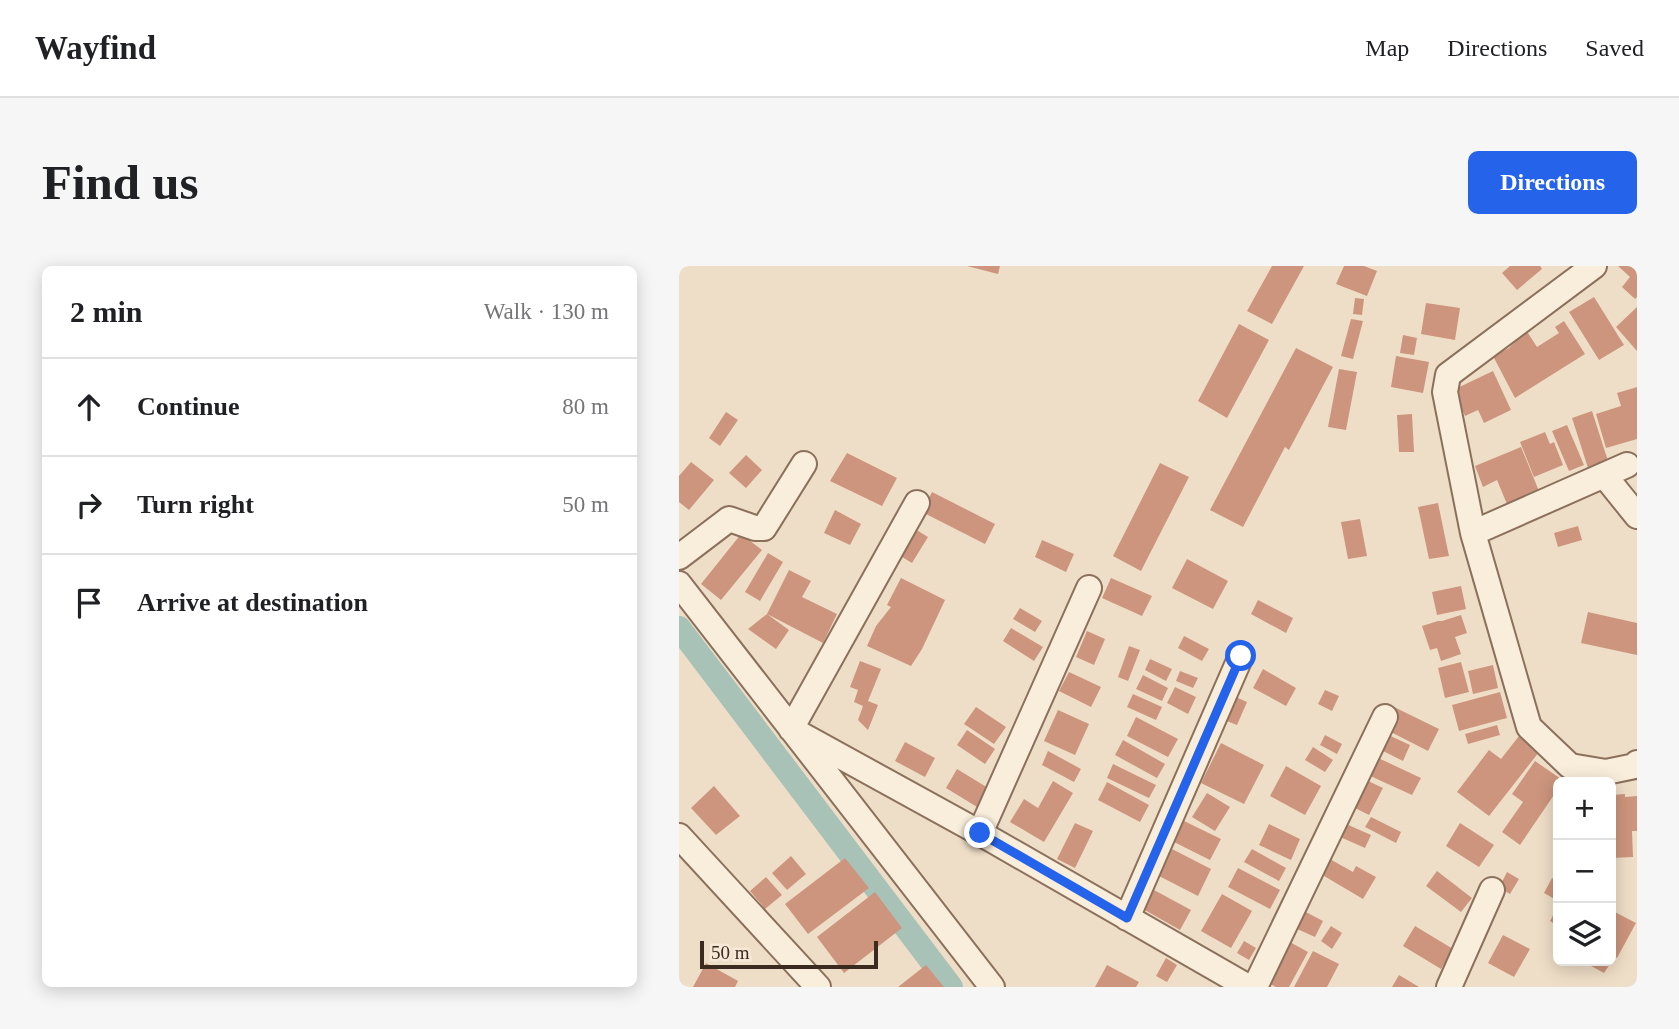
<!DOCTYPE html>
<meta charset="utf-8">
<style>
:root{--surface:#fff;--page:#f6f6f6;--text:#202124;--muted:#757577;--line:#e0e0e0;--accent:#2563eb}
body{margin:0;font-family:"Times New Roman",serif;background:var(--page);color:var(--text)}
.controls{position:absolute;right:21px;bottom:21px;display:grid;overflow:hidden;border-radius:10px;box-shadow:0 4px 18px #0003}
.controls button{width:63px;height:63px;display:grid;place-items:center;padding:0;border:0;border-bottom:2px solid var(--line);background:var(--surface);color:var(--text);font:35px sans-serif}
.scale{position:absolute;left:21px;bottom:18px;width:178px;box-sizing:border-box;padding-left:7px;border:4px solid #3b2a20;border-top:0;font-size:19px;line-height:24px;white-space:nowrap;color:#3b2a20;-webkit-text-stroke:5px #f6e9d7;paint-order:stroke}
.stop{position:absolute;width:21px;height:21px;margin:-16px;border:5px solid #2563eb;border-radius:50%;background:#fff}
.stop.end{background:#2563eb;border-color:#fff;box-shadow:0 2px 7px #0008}
.list{margin:0;padding:0;list-style:none}
h2{display:flex;justify-content:space-between;align-items:center;height:91px;margin:0;padding:0 28px;font-size:30px}
h2 small{font-size:23px;font-weight:400;color:var(--muted)}
.list li{display:grid;grid-template-columns:46px 1fr auto;gap:21px;align-items:center;box-sizing:border-box;height:98px;padding:0 28px;border-top:2px solid var(--line)}
.list b{display:block;font-size:26px;white-space:nowrap}
.list em{font-size:23px;font-style:normal;color:var(--muted)}
.icon{flex:none;width:38px;height:38px;fill:none;stroke:currentColor;stroke-width:2;stroke-linecap:round;stroke-linejoin:round}
.map{position:relative;flex:none;width:958px;height:721px;overflow:hidden;border-radius:10px}
header{display:flex;align-items:center;gap:42px;box-sizing:border-box;height:98px;padding:0 35px;background:var(--surface);border-bottom:2px solid var(--line)}
header strong{font-size:33px}
nav{display:flex;gap:38px;margin-inline-start:auto;font-size:24px}
.intro{display:flex;align-items:center;justify-content:space-between;box-sizing:border-box;height:168px;padding:0 42px}
h1{margin:0;font-size:49px}
.button{padding:18px 32px;border-radius:10px;background:var(--accent);color:#fff;font-size:24px;font-weight:700}
main{display:flex;gap:42px;padding:0 42px}
aside{flex:1;background:var(--surface);border-radius:10px;box-shadow:0 4px 18px #0003}
.map>svg:first-child{display:block}
</style>
<header>
<strong>Wayfind</strong>
<nav><a>Map</a><a>Directions</a><a>Saved</a></nav>
</header>
<div class="intro"><h1>Find us</h1><a class="button">Directions</a></div>
<main>
<aside>
<h2>2 min<small>Walk · 130 m</small></h2>
<ul class="list">
<li><svg class="icon" aria-label="ahead" viewBox="0 0 24 24"><path d="M12 20V5M6 11l6-6 6 6"/></svg><div><b>Continue</b></div><em>80 m</em></li>
<li><svg class="icon" aria-label="right" viewBox="0 0 24 24"><path d="M7 20v-9h11M14 6l5 5-5 5"/></svg><div><b>Turn right</b></div><em>50 m</em></li>
<li><svg class="icon" aria-label="arrive" viewBox="0 0 24 24"><path d="M6 21V4h12l-3 4 3 4H6"/></svg><div><b>Arrive at destination</b></div></li>
</ul>
</aside>
<div class="map">
<svg width="958" height="721" viewBox="0 0 958 721">
<rect width="100%" height="100%" fill="#efdec7"/>
<g fill="none" stroke-linecap="round" stroke-linejoin="round">
<path stroke="#a8c2b8" stroke-width="24" d="M0 362 272 721"/>
</g>
<path fill="#cd957d" d="M288 0H321L319 8Z
M593 0H625L593 58 568 45Z
M665 0H685L698 5 688 30 657 18Z
M831 0H861L863 3 838 24 823 7Z
M939 0H958V31L956 33 943 21 951 11Z
M915 31 945 79 920 94 890 46Z
M676 32 685 33 683 49 674 48Z
M747 37 781 42 776 74 742 68Z
M958 41V85L937 61Z
M672 53 684 55 674 93 662 90Z
M885 55 906 88 836 132 814 90 830 82 847 64 858 81 880 67 876 61Z
M560 58 590 74 548 152 519 135Z
M724 69 738 72 735 89 721 87Z
M617 82 654 101 610 184 606 181 564 261 531 244Z
M717 90 750 96 744 127 712 121Z
M660 103 678 106 667 164 649 161Z
M814 105 832 144 805 157 799 144 786 150 774 124Z
M958 121V173L927 182 917 148 942 140 938 127Z
M913 145 929 195 909 202 893 152Z
M47 146 59 154 41 180 30 172Z
M733 148 735 186H720L718 149Z
M888 159 905 199 890 205 873 165Z
M866 166 871 178 875 176 884 199 855 211 841 176Z
M842 181 862 230 830 243 818 214 804 221 796 200Z
M168 187 218 212 203 240 151 215Z
M67 189 83 204 67 222 50 207Z
M12 196 35 214 10 244 0 236V210Z
M481 197 510 211 462 305 434 290Z
M253 226 316 258 306 278 243 246Z
M759 237 770 290 750 293 739 241Z
M156 244 182 258 171 279 145 267Z
M681 253 688 290 669 293 662 256Z
M231 260 249 271 233 297 215 286Z
M899 260 903 274 879 281 875 267Z
M62 268 83 284 42 334 22 318Z
M363 274 395 288 387 306 356 291Z
M89 287 104 296 81 335 66 326Z
M508 293 549 315 534 343 493 322Z
M110 304 132 315 123 331 158 348 144 377 88 348 110 364 97 383 69 363 88 348Z
M222 312 266 334 243 383 232 400 188 380 197 360 212 341 208 339Z
M432 312 473 330 463 350 423 332Z
M782 320 787 343 758 349 753 326Z
M579 334 614 352 607 367 572 348Z
M341 342 363 355 356 366 334 353Z
M909 346 958 357V389L902 377Z
M782 349 788 367 776 371 782 388 762 395 758 382 751 384 743 360 759 355H763Z
M332 362 364 381 355 395 324 375Z
M408 365 426 373 415 399 397 391Z
M505 370 530 383 523 395 499 382Z
M450 380 461 384 449 415 439 411Z
M471 393 493 403 487 415 466 404Z
M181 395 202 403 189 435 199 439 189 464 179 454 184 440 175 436 179 424 171 421Z
M782 396 790 426 766 432 759 402Z
M814 399 819 422 794 428 789 405Z
M584 403 617 422 607 440 574 422Z
M501 405 519 412 514 422 497 415Z
M390 406 422 421 412 441 380 425Z
M464 409 489 422 483 435 457 423Z
M496 421 517 431 509 448 488 437Z
M646 424 660 430 653 445 639 438Z
M821 426 828 452 780 465 773 439Z
M454 428 483 441 477 454 448 441Z
M550 428 568 436 558 459 540 452Z
M713 440 760 463 749 485 702 461Z
M297 441 327 461 315 478 285 458Z
M379 444 410 458 396 489 365 475Z
M457 451 499 473 489 491 448 470Z
M818 459 821 469 789 478 786 468Z
M288 464 316 483 306 498 278 479Z
M703 466 731 479 724 495 696 481Z
M646 469 663 478 658 488 641 479Z
M840 470 860 486 810 550 778 526 810 484 822 493Z
M444 474 486 498 478 512 436 489Z
M226 476 256 492 246 511 216 495Z
M542 477 585 499 565 538 522 517Z
M634 481 654 494 646 506 626 494Z
M369 485 402 503 395 516 363 499Z
M695 490 742 512 733 529 687 508Z
M856 495 885 515 884 516H879V523L841 579 823 566 844 536 833 528Z
M434 498 477 519 470 532 428 512Z
M607 500 642 520 626 549 591 530Z
M278 503 314 525 303 544 267 522Z
M685 513 704 522 690 549 672 540Z
M374 515 394 527 365 576 331 556 345 533 359 542Z
M428 516 470 539 461 556 419 534Z
M35 520 61 550 37 569 12 542Z
M528 527 551 541 536 565 513 551Z
M946 528V531L958 530V565H953L954 591 932 592V529Z
M692 551 722 566 717 577 686 561Z
M503 554 542 573 531 594 493 575Z
M396 557 414 565 396 602 378 593Z
M665 557 692 569 686 582 659 570Z
M781 557 815 579 800 601 767 580Z
M590 558 621 573 612 594 580 579Z
M493 583 532 603 519 630 480 610Z
M573 583 607 602 600 615 565 596Z
M112 590 127 608 108 624 93 607Z
M166 592 190 622 129 668 106 638Z
M649 592 674 606 677 600 697 611 684 633 640 607Z
M559 602 601 624 591 643 549 621Z
M758 605 793 632 782 646 747 620Z
M828 606 840 613 831 628 820 622Z
M87 611 103 629 86 643 71 625Z
M873 612 879 615V635L865 627Z
M475 624 512 644 501 664 464 643Z
M196 626 223 662 165 707 138 671Z
M543 628 573 645 552 682 522 665Z
M879 640V660L871 655Z
M932 644 957 657 938 692 932 689Z
M625 645 644 655 636 671 616 662Z
M652 660 663 667 653 683 642 675Z
M736 660 774 683 762 703 724 680Z
M824 669 851 683 835 711 809 697Z
M565 675 577 682 570 694 558 687Z
M609 675 629 686 610 721H597L587 716Z
M634 685 660 698 648 721H615Z
M487 692 498 699 488 716 477 710Z
M903 695H933L925 707Z
M27 697 59 715 56 721H14Z
M247 699 265 721H219Z
M428 699 460 716 457 721H416Z
M720 709 740 721H713Z"/>
<g fill="none" stroke-linecap="round" stroke-linejoin="round">
<g stroke="#8b705c" stroke-width="28">
<path id="minor" d="M915 0 769 109 766 126 794 267 850 461 891 500 927 506 956 500 958 497
M925 209 958 250
M238 237 112 463 301 567 569 721
M794 267 948 199
M0 291 50 253 76 262H85L125 198
M0 318 313 721
M301 567 410 322
M0 570 139 721
M448 652 562 390
M576 721 706 451
M770 721 813 624"/>
</g>
<use href="#minor" stroke="#f9eddb" stroke-width="24"/>
</g>
<g fill="none" stroke-linecap="round" stroke-linejoin="round">
<path stroke="#2563eb" stroke-width="9" d="M301 567 448 652 562 390"/>
</g>
</svg>
<div class="controls">
<button>+</button>
<button>−</button>
<button><svg class="icon" aria-label="layers" viewBox="0 0 24 24"><path d="M12 4l9 5-9 5-9-5zM3 14l9 5 9-5"/></svg></button>
</div>
<div class="scale">50 m</div>
<div class="stop" style="left:562px;top:390px"></div>
<div class="stop end" style="left:301px;top:567px"></div>
</div>
</main>
